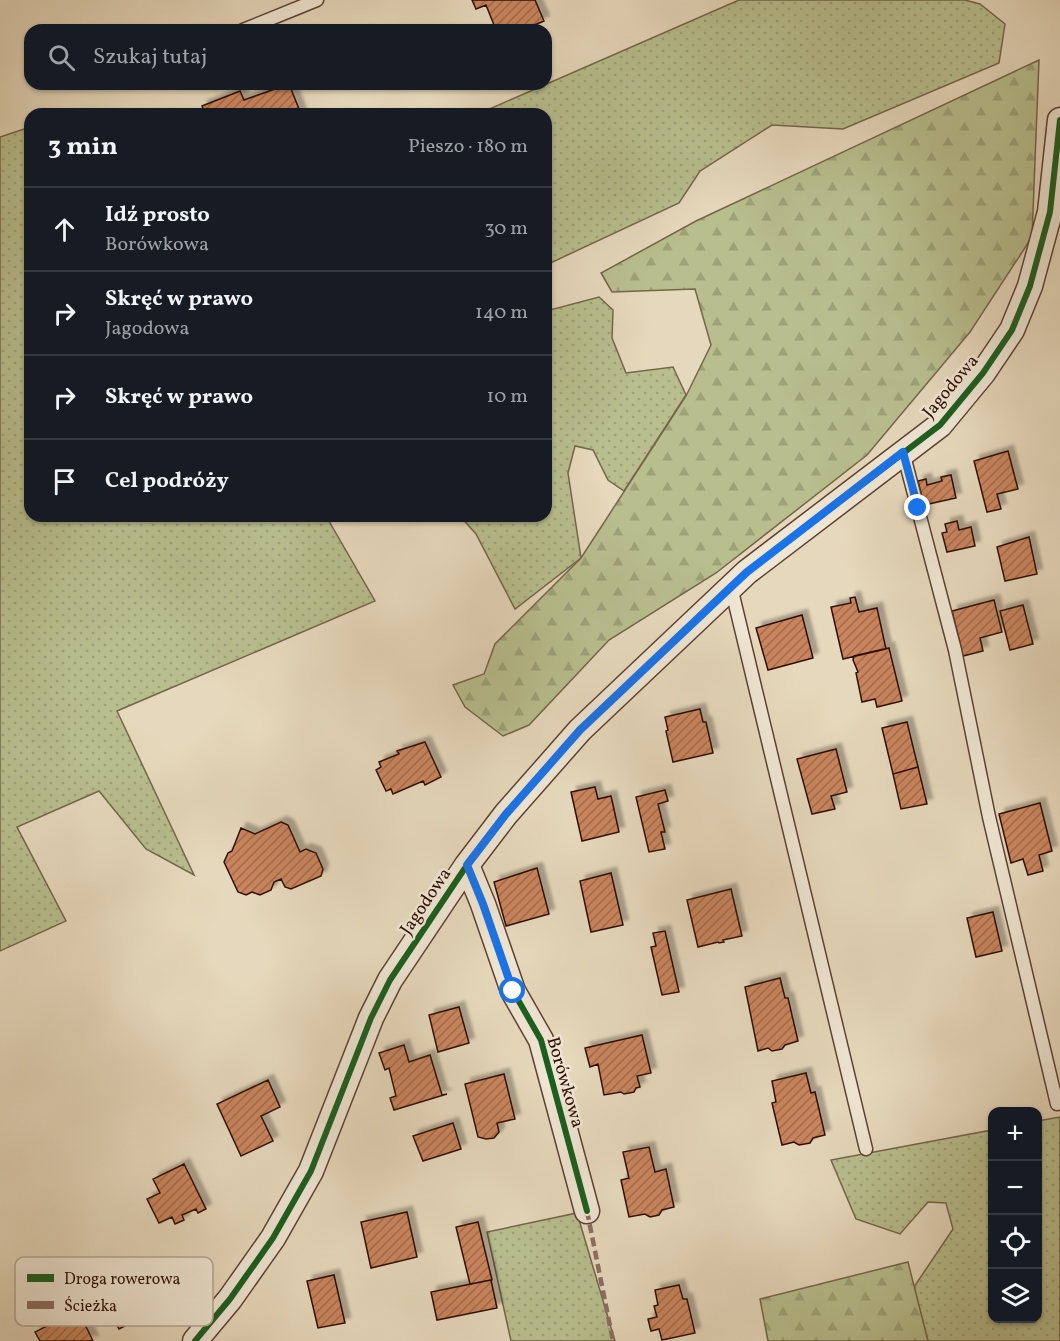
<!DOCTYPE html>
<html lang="pl">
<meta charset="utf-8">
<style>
:root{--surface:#171b24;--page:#20242c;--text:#f1f3f6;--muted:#9ea1a6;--line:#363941}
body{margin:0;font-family:Vollkorn,serif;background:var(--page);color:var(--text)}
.controls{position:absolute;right:18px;bottom:18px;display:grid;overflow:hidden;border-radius:12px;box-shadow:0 2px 4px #0004}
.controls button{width:54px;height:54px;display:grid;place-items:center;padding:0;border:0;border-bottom:2px solid var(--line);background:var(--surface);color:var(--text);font:30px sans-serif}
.stop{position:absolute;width:18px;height:18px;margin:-14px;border:4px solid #1a73e8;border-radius:50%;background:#fff}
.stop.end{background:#1a73e8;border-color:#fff;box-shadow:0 2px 6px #0008}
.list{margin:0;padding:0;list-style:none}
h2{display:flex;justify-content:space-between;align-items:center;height:78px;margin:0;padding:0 24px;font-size:26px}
h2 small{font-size:20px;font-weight:400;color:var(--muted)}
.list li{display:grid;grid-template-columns:39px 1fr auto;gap:18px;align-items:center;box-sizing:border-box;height:84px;padding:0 24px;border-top:2px solid var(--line)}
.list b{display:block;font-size:22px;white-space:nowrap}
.list p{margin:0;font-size:20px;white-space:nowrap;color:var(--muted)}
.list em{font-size:20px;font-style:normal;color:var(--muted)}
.icon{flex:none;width:33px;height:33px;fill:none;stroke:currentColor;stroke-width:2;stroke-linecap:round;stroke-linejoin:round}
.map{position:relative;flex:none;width:1060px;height:1341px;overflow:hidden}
.search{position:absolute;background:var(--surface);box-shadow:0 2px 4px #0004;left:24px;top:24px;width:528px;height:66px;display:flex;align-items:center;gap:15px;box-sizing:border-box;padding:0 21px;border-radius:18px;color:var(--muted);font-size:22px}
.panel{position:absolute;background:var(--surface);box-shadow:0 2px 4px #0004;left:24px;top:108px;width:528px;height:414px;border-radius:18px}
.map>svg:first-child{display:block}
</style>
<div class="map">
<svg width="1060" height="1341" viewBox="0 0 1060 1341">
<defs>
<pattern id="grass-dots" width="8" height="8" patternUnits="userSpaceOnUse" patternTransform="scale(1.5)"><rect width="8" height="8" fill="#b8be8e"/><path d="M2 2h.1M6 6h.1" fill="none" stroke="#9ea279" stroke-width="1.8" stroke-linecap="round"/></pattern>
<pattern id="forest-firs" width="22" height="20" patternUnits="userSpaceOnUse" patternTransform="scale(1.5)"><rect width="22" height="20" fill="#b8be8e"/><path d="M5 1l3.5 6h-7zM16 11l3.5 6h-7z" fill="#9ea279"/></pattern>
<pattern id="building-hatch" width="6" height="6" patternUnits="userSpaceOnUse" patternTransform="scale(1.5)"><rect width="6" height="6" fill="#c9855d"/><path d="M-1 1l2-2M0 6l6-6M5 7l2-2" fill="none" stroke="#a46b4b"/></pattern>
<filter id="shadow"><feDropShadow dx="5.5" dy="-5.5" stdDeviation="1.5" flood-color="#0004"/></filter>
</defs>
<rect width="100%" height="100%" fill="#e6d8bc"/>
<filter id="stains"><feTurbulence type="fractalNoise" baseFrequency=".00333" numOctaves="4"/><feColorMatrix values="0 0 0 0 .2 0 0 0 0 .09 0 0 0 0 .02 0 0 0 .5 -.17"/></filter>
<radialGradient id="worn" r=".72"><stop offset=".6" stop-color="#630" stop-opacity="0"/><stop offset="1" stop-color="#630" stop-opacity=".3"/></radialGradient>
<path fill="url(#grass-dots)" stroke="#746649" stroke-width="1.5" d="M739 0H965L980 4 1005 24 999 63 843 129 772 125 700 171 679 203 546 265V114H478Z
M30 127V516H326L375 601 117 711 194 875 146 849 99 791 17 827 66 921 0 951V137Z
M599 297 613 310 612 338 626 373 673 367 686 395 624 491 608 480 593 450 575 446 568 473 581 558 515 609 476 534 460 516H546V311Z
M1060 1117V1341H928L914 1287 953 1229 946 1203 928 1202 900 1234 856 1219 831 1160 992 1130V1318H1038V1121Z
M577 1213 615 1341H511L487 1232Z"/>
<path fill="url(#forest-firs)" stroke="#746649" stroke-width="1.5" d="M1039 60 1032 237 970 332 867 455 716 573 609 640 529 725 503 736 465 707 453 685 484 674 495 644 581 558 686 396 711 345 695 289 612 292 601 273 696 221Z
M908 1262 928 1341H768L760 1299Z"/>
<path fill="url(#building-hatch)" stroke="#2f0f04" stroke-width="1.5" filter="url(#shadow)" d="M472 0H535L544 21 532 26 533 29 530 30H496L486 5 476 9Z
M289 84 301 114H205L202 106 240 91 244 100Z
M1008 451 1018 489 997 494 1001 509 987 512 974 461Z
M951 475 956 498 924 505 918 481 926 479 927 485 942 481 941 477Z
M957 521 959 530 971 527 975 546 947 552 942 533 947 532 945 524Z
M1029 537 1037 574 1005 581 997 547Z
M855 597 859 612 877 608 886 649 843 659 831 607 851 603 850 598Z
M994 600 1002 632 980 638 983 651 963 656 952 611Z
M1023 605 1033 644 1010 650 1000 611Z
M802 615 813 658 768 670 756 628Z
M889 648 902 701 877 707 875 699 862 702 856 673 858 672 853 660 854 656Z
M700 709 703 722H706L713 753 673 762 666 731 668 730 665 717Z
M907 722 918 767 893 774 882 728Z
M425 742 441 777 425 785 423 781 393 794 391 789 386 791 376 770 381 767 379 762 399 754 397 751Z
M836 749 847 792 831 796 835 809 812 814 797 759Z
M918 767 927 804 901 809 893 774Z
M595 787 598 799 611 796 619 832 582 841 571 792Z
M665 790 668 801 658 804 665 832H661L665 849 649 852 636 797Z
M1040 803 1052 851 1039 855 1043 871 1028 875 1023 859 1011 863 999 814Z
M281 822 288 825 300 852 306 849 316 853 323 869 321 876 291 889 285 887 281 879 274 882 271 890 260 895 252 892 246 895 238 892 224 862 228 853 232 851 241 828 255 834Z
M537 868 549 914 506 926 494 882Z
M611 873 623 925 591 932 580 881Z
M731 889 742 936 723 940 724 942 719 943 718 942 698 947 687 900Z
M993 912 1002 951 976 957 967 918Z
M665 931 679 992 662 995 651 947 656 946 653 933Z
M780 978 785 998H788L798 1041 785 1045 782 1049 772 1051 768 1048 758 1051 745 987Z
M459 1007 469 1043 438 1052 429 1015Z
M642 1035 651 1073 637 1076 640 1087 636 1088 634 1092 624 1094 621 1092 604 1095 598 1064 590 1067 585 1048Z
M404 1045 409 1062 430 1055 442 1095 447 1094 394 1110 390 1098 396 1096 389 1068 385 1070 379 1053Z
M806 1073 811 1093 815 1092 825 1135 813 1138 810 1143 799 1145 794 1142 782 1145 772 1103 776 1102 772 1081Z
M504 1074 515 1119 497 1123 499 1132 494 1138 486 1139 478 1137 465 1084Z
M268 1080 280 1107 261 1116 273 1141 241 1156 217 1104Z
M453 1123 461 1149 423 1161 413 1136Z
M649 1147 655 1172 666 1169 674 1207 662 1210 659 1215 650 1217 645 1214 629 1217 621 1180 629 1178 623 1152Z
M184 1164 206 1209 198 1213 196 1209 182 1215 184 1220 175 1224 172 1217 159 1223 147 1199 160 1193 153 1179Z
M407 1212 417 1257 371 1268 361 1222Z
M478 1222 492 1280 470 1284 456 1227Z
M141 1265 149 1281 158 1277 165 1291 156 1295 163 1307 119 1329 97 1286Z
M334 1275 345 1323 318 1328 307 1281Z
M491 1280 497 1308 437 1320 431 1292Z
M679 1285 683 1299H687L695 1333 662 1340 659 1329 651 1331 648 1319 657 1317 654 1306 658 1305 655 1290Z
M76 1306 93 1341H40L35 1332 59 1320 57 1317Z"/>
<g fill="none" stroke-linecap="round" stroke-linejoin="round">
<g stroke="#5d4132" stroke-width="15">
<path id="service" d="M243 30 317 0
M903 452 955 650 989 817 1057 1104
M731 587 866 1149"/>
</g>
<g stroke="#5d4132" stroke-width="27">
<path id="minor" d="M467 865 483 904 513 991 541 1040 587 1211
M195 1341 230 1299 273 1238 311 1171 371 1018 390 980 467 865 506 814 580 730 747 572 940 425 983 373 1012 330 1030 286 1050 212 1060 120"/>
</g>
<use href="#service" stroke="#efe6d3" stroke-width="12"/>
<use href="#minor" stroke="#efe6d3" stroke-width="24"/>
<path stroke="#8d6e63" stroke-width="4.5" stroke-dasharray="9 4.5" stroke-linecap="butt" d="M587 1211 613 1341"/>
<g stroke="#efe6d3" stroke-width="10">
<path id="cycleway" d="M467 865 483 904 513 991 541 1040 587 1211
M195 1341 230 1299 273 1238 311 1171 371 1018 390 980 467 865 506 814 580 730 747 572 940 425 983 373 1012 330 1030 286 1050 212 1060 120"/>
</g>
<use href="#cycleway" stroke="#1b5e20" stroke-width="6"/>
</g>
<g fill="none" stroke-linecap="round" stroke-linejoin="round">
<path stroke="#1a73e8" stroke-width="8" d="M513 991 483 904 467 865 506 814 580 730 731 587 747 572 903 452 918 508"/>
</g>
<g text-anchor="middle" stroke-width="5" stroke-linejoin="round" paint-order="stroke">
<g font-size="18" fill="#2f0f04" stroke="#efe6d3">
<text transform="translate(950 386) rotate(-50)" y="6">Jagodowa</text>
<text transform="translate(425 901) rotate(-56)" y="6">Jagodowa</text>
<text transform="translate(566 1082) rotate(74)" y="6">Borówkowa</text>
</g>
</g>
<rect x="15" y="1257" width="198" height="69" rx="9" fill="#efe6d3" stroke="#b5a695" stroke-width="1.5"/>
<rect x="27" y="1274" width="27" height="8" fill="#1b5e20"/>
<rect x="27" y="1301" width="27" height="8" fill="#8d6e63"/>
<g font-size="16" fill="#2f0f04">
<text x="64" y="1284">Droga rowerowa</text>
<text x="64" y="1311">Ścieżka</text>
</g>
<rect width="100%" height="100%" filter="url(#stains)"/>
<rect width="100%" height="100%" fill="url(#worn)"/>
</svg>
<div class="controls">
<button>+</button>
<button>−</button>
<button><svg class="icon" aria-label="locate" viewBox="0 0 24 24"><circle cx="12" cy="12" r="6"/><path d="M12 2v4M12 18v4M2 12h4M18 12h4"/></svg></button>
<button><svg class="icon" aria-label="layers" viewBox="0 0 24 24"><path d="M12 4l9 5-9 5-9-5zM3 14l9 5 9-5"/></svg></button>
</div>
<div class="stop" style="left:513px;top:991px"></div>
<div class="stop end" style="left:918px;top:508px"></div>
<div class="search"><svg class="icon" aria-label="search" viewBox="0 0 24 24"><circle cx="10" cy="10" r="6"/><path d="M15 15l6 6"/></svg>Szukaj tutaj</div>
<section class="panel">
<h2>3 min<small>Pieszo · 180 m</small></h2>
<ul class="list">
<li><svg class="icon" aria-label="ahead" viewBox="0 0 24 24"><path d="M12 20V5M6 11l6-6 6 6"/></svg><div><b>Idź prosto</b><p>Borówkowa</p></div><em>30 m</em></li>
<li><svg class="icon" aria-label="right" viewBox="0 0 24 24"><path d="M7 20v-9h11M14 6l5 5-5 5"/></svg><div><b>Skręć w prawo</b><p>Jagodowa</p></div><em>140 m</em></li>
<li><svg class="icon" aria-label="right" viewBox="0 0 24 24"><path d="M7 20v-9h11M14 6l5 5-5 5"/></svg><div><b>Skręć w prawo</b></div><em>10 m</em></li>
<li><svg class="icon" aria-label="arrive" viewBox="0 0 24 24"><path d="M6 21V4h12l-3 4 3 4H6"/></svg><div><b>Cel podróży</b></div></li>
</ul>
</section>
</div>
